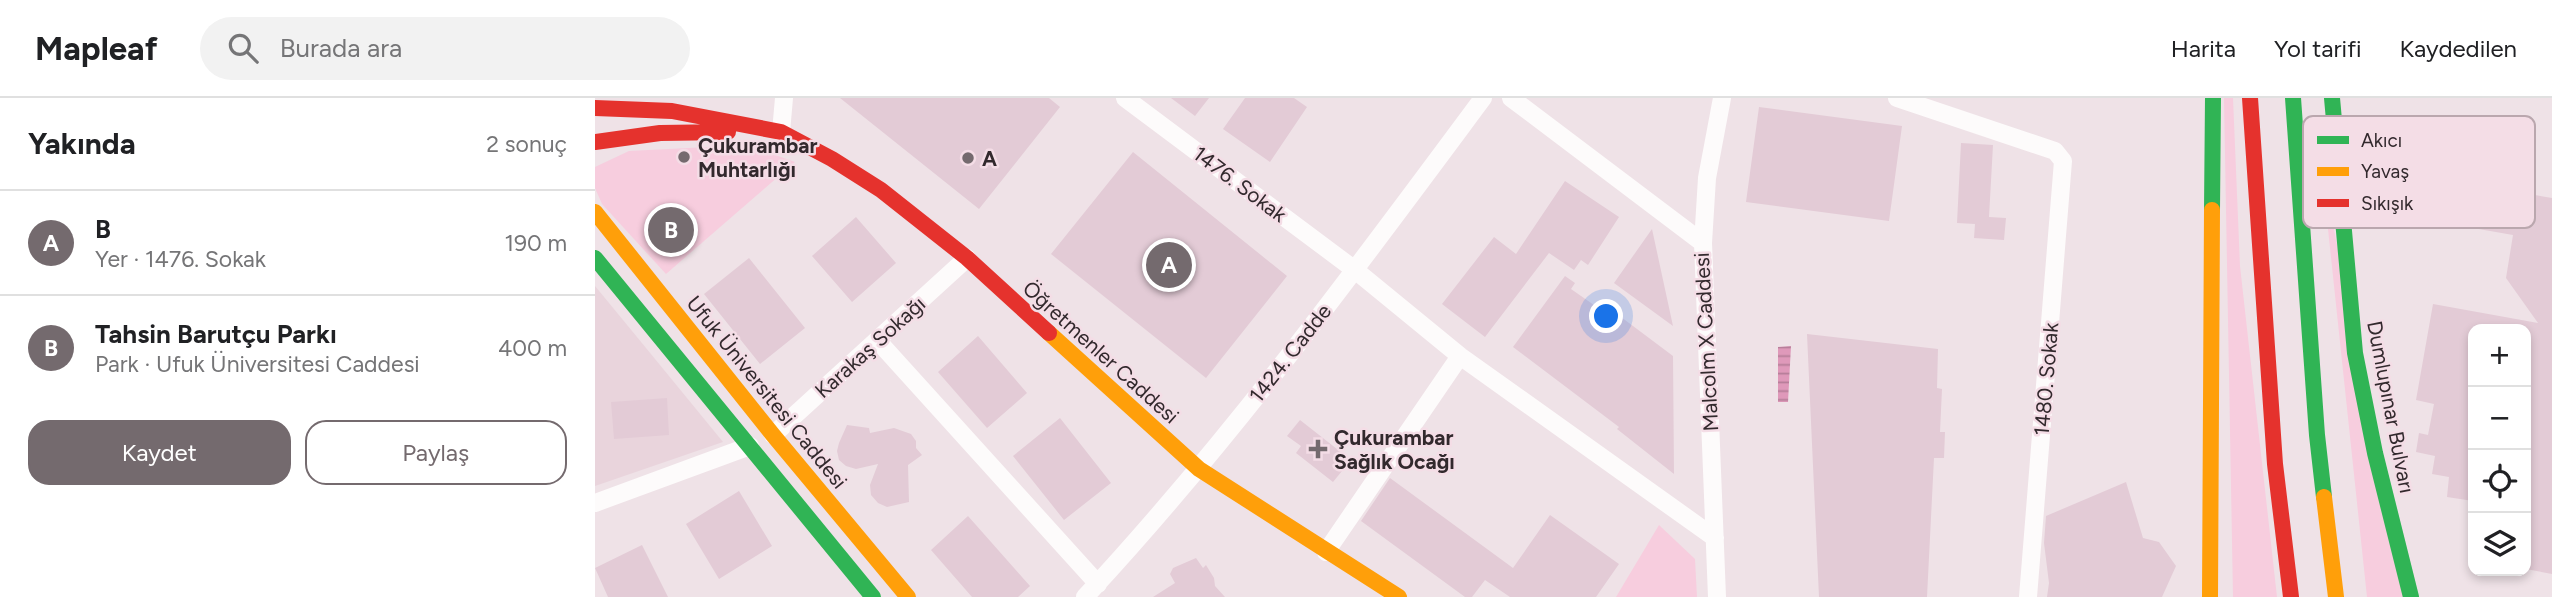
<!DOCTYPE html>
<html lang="tr">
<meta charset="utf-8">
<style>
body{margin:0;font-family:Figtree,sans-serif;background:#f2f2f2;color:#202124}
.controls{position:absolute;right:21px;bottom:21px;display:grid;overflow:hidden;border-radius:14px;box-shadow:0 4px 10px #0003}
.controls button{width:63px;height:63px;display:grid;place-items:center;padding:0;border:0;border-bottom:2px solid #e0e0e0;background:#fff;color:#202124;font:35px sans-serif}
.you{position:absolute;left:1012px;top:219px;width:24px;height:24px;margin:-18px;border:5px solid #fff;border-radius:50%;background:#1a73e8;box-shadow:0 0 0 10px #1a73e833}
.badge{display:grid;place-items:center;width:46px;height:46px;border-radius:50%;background:#746a6e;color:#fff;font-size:23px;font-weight:700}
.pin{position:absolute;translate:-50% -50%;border:4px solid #fff;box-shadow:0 2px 7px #0006}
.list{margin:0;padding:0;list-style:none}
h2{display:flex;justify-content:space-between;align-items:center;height:91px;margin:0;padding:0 28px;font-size:30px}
h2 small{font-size:23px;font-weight:400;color:#757577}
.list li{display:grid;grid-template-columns:46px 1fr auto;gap:21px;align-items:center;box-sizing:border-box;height:105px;padding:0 28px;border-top:2px solid #e0e0e0}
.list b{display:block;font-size:26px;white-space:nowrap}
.list p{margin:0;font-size:23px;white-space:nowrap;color:#757577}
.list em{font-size:23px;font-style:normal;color:#757577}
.actions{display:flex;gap:14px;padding:21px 28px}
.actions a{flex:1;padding:16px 0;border:2px solid #746a6e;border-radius:21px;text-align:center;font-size:24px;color:#746a6e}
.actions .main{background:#746a6e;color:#fff}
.icon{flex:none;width:38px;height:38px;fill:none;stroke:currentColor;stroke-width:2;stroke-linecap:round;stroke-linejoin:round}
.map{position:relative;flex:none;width:1957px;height:499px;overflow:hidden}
header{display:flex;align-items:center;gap:42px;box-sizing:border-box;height:98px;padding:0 35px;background:#fff;border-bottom:2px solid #e0e0e0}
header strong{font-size:33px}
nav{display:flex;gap:38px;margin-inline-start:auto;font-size:24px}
.search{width:490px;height:63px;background:#f2f2f2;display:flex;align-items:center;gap:18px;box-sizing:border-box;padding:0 24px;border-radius:38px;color:#757577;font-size:26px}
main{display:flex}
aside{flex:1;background:#fff}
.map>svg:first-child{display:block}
.built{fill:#e9d4dc}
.green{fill:#f7cdde}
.water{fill:url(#water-rules)}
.building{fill:#e3cbd6}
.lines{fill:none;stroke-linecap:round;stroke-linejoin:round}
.street{stroke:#fdfbfb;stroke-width:18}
.fast{stroke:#30b455;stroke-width:16}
.slow{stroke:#ff9f0a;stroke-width:16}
.jam{stroke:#e5322d;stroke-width:16}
.poi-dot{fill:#746a6e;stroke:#f4dde6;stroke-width:2.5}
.labels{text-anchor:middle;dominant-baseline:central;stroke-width:5;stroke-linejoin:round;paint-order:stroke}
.poi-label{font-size:21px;font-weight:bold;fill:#32292d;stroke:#f4dde6;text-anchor:start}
.street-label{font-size:21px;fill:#32292d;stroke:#f4dde6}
.key{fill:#f4dde6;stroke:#baa7ae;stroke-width:2}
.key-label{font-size:19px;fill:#32292d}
</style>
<header>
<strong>Mapleaf</strong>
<div class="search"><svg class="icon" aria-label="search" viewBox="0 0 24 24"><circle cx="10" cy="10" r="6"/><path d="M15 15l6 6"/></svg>Burada ara</div>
<nav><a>Harita</a><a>Yol tarifi</a><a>Kaydedilen</a></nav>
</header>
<main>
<aside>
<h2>Yakında<small>2 sonuç</small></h2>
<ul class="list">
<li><span class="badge">A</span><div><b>B</b><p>Yer · 1476. Sokak</p></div><em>190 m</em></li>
<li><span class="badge">B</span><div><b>Tahsin Barutçu Parkı</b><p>Park · Ufuk Üniversitesi Caddesi</p></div><em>400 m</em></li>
</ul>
<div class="actions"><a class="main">Kaydet</a><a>Paylaş</a></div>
</aside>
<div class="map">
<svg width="1957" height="499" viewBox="0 0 1957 499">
<defs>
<pattern id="water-rules" width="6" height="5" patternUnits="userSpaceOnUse" patternTransform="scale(1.75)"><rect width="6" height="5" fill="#df99ba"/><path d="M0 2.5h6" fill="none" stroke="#b57d98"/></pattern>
</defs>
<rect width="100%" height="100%" fill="#efe2e7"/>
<!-- built -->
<path class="built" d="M 0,188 L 51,250 L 128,344 L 0,388 Z"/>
<!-- green -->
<path class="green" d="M 1629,0 L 1638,0 L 1645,168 L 1682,499 L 1638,499 Z
M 152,47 L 200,64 L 71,176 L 7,106 L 0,90 L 0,69 L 34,53 Z
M 1726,65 L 1811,499 L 1772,499 Z
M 1064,427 L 1100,461 L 1102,499 L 1021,499 Z"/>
<!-- water -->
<path class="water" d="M 1196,248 L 1193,304 L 1183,304 L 1183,249 Z"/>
<!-- building -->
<path class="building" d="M 245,0 L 454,0 L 465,9 L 384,111 Z
M 576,0 L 614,0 L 600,18 Z
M 650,0 L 699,0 L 712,9 L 675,64 L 628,31 Z
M 1164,9 L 1307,28 L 1294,123 L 1151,104 Z
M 1366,45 L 1398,47 L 1394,119 L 1411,120 L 1409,142 L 1379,140 L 1380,126 L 1362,125 Z
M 538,54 L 692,178 L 611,280 L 456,156 Z
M 1889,69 L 1919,74 L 1934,96 L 1957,100 L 1957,476 L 1931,471 L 1931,231 L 1878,231 L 1878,403 L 1852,399 L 1854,379 L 1837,376 L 1840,358 L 1821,354 L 1824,335 L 1833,337 L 1839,306 L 1821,302 L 1838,206 L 1943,225 L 1911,180 L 1918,137 L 1878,130 L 1865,112 L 1871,82 Z
M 970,83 L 1024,119 L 993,167 L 986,162 L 979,172 L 954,155 L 890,239 L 847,206 L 899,139 L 921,156 Z
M 261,119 L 301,165 L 257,204 L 217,158 Z
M 1057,131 L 1078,228 L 1019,185 Z
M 154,160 L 210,230 L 165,266 L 109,196 Z
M 970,178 L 980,185 L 976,191 L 1019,221 L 1022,216 L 1078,258 L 1079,376 L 1022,331 L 1024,329 L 918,249 Z
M 1212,236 L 1343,251 L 1342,290 L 1347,291 L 1345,334 L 1350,334 L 1349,360 L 1339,360 L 1332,499 L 1224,499 Z
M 383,238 L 432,295 L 392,330 L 343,274 Z
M 72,300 L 74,337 L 19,341 L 16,304 Z
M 465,320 L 516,385 L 469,422 L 418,358 Z
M 705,322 L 756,362 L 738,384 L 701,355 L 706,348 L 692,338 Z
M 252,327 L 274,330 L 275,335 L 299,330 L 316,336 L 321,343 L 321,350 L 327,357 L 313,367 L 314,404 L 292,409 L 283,405 L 276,397 L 275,387 L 283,366 L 261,371 L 251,368 L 244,362 L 242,353 L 244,345 Z
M 795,380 L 918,470 L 955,417 L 1024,466 L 1001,499 L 915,499 L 890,482 L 877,499 L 870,499 L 766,423 Z
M 1531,384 L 1548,440 L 1564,444 L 1581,468 L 1567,499 L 1452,499 L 1454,485 L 1449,445 L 1451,418 Z
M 144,393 L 177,448 L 124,481 L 91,426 Z
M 373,418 L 435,488 L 423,499 L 377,499 L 336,452 Z
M 47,447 L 73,499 L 13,499 L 0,470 Z
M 601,460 L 608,470 L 611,467 L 619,480 L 620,488 L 630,499 L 558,499 L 580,485 L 575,476 L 578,470 Z"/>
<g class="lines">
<!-- street -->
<path class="street" d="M 530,0 L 760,172 L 865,258 L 1120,440
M 916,0 L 1108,145 L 1122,499
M 1302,0 L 1460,53 L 1468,63 L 1433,499
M 186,34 L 189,0
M 1108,145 L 1112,80 L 1127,0
M 283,243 L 503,486
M 178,337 L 372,160
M 0,405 L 155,348
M 731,454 L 865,258
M 490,499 C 635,343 761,171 888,0"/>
<!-- fast -->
<path class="fast" d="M 1698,0 L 1722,337 L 1729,399
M 1737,0 L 1760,255 L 1780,355 L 1816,499
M 1617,112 L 1618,0
M 0,160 L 278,499"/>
<!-- slow -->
<path class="slow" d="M 0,114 L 178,337 L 313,499
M 454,235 L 604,371 L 804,499
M 1729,399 L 1741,499
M 1615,499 L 1617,112"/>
<!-- jam -->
<path class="jam" d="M 1655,0 L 1680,366 L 1696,499
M 0,10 L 77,13 L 186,34 L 237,61 L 286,92 L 372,160 L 454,235
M 0,44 L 65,35 L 133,34"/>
</g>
<!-- markers -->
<g class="poi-dot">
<circle cx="89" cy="59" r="7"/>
<circle cx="373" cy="60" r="7"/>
<path d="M719.5 340.5h7v7h7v7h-7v7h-7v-7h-7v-7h7z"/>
</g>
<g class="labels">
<!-- poi labels -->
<g class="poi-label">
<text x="103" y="47">Çukurambar<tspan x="103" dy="24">Muhtarlığı</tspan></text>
<text x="387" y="60">A</text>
<text x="739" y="339">Çukurambar<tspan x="739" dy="24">Sağlık Ocağı</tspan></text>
</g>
<!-- street labels -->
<g class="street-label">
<text transform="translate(645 86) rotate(37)">1476. Sokak</text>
<text transform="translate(1111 244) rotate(-93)">Malcolm X Caddesi</text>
<text transform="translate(275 249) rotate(-42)">Karakaş Sokağı</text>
<text transform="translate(506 254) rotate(42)">Öğretmenler Caddesi</text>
<text transform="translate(695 255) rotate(-52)">1424. Cadde</text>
<text transform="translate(1451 281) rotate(-85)">1480. Sokak</text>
<text transform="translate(172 294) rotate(51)">Ufuk Üniversitesi Caddesi</text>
<text transform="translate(1796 309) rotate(79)">Dumlupınar Bulvarı</text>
</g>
</g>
<!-- legend -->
<rect x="1708" y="18" width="232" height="112" rx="10" class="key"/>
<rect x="1722" y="38" width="32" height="8" fill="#30b455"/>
<rect x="1722" y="69" width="32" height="9" fill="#ff9f0a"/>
<rect x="1722" y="101" width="32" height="8" fill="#e5322d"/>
<g class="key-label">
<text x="1766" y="49">Akıcı</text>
<text x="1766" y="80">Yavaş</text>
<text x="1766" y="112">Sıkışık</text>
</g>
</svg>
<div class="controls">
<button>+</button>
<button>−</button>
<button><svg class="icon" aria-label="locate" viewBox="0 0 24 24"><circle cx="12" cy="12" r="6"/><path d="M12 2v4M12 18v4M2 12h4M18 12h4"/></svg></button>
<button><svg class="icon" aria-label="layers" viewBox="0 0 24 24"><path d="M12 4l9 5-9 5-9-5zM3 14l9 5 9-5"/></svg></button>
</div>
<div class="you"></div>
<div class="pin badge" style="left:574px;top:167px">A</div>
<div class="pin badge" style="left:76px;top:132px">B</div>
</div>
</main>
